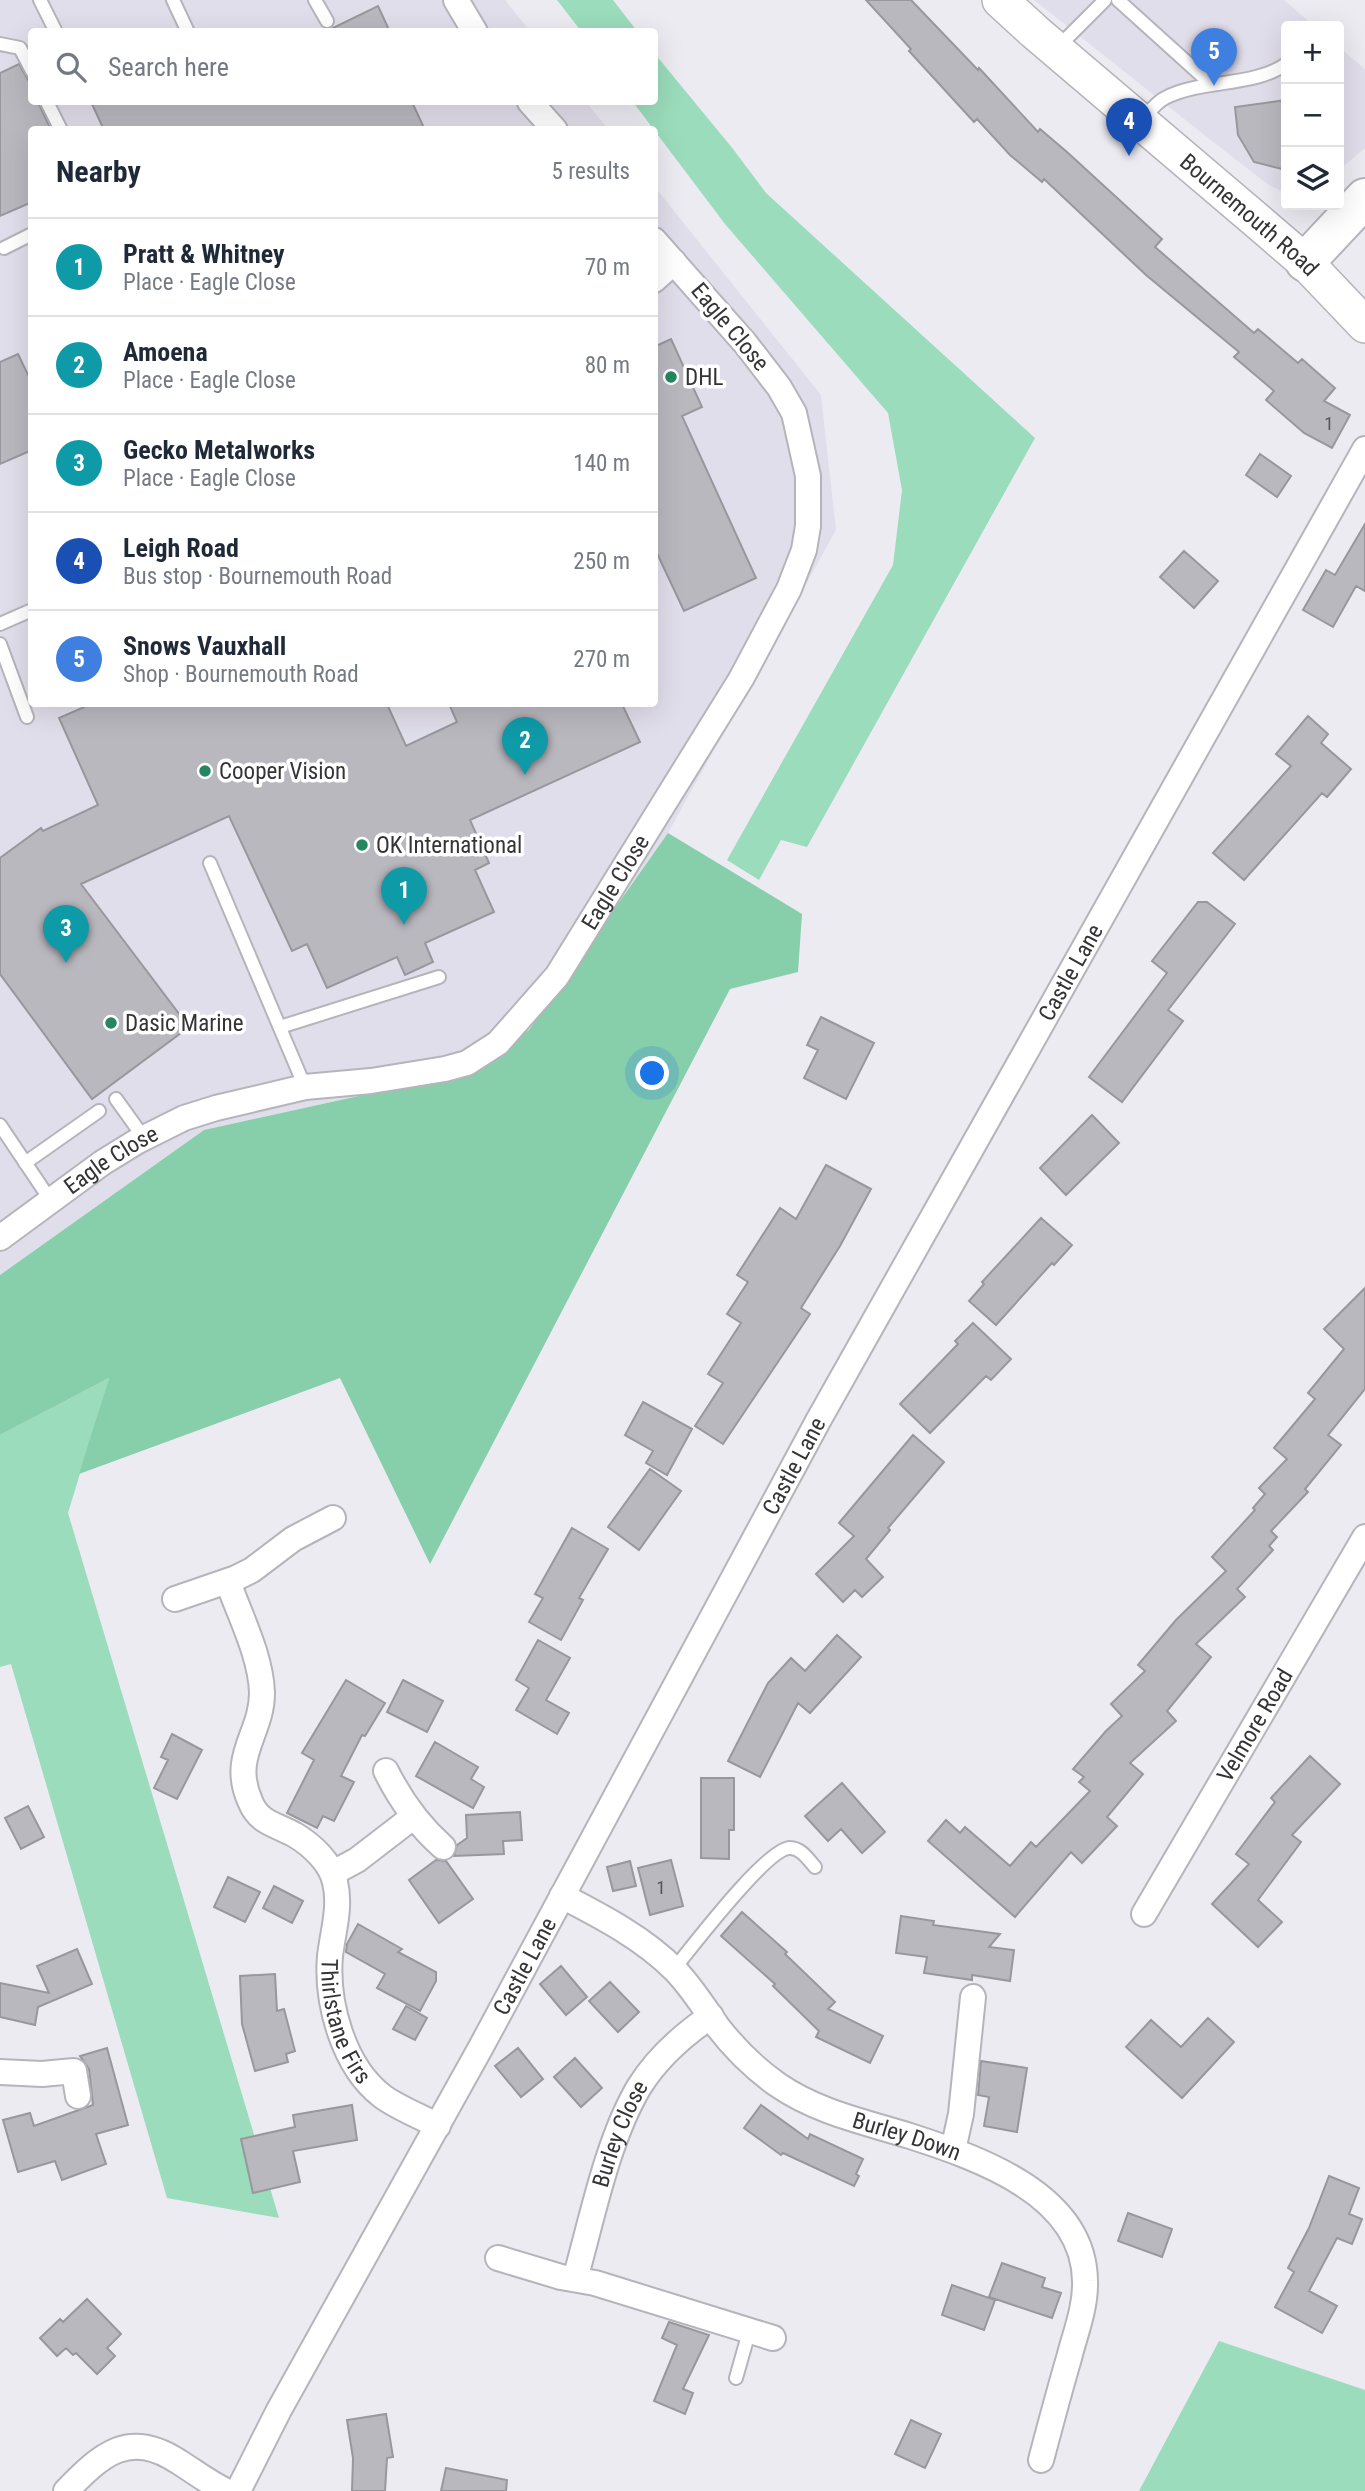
<!DOCTYPE html>
<meta charset="utf-8">
<style>
body{margin:0;font-family:"Roboto Condensed",sans-serif;background:#f2f2f3;color:#1f2937}
.controls{position:absolute;right:21px;top:21px;display:grid;overflow:hidden;border-radius:7px;box-shadow:0 7px 28px #0002}
.controls button{width:63px;height:63px;display:grid;place-items:center;padding:0;border:0;border-bottom:2px solid #e0e1e3;background:#fff;color:#1f2937;font:35px sans-serif}
.you{position:absolute;left:653px;top:1074px;width:24px;height:24px;margin:-18px;border:5px solid #fff;border-radius:50%;background:#1a73e8;box-shadow:0 0 0 10px #1a73e833}
.badge{display:grid;place-items:center;width:46px;height:46px;border-radius:50%;background:#0f766e;color:#fff;font-size:23px;font-weight:700}
.pin{position:absolute;translate:-50% -58px;filter:drop-shadow(0 2px 4px #0008)}
.pin::after{content:'';position:absolute;top:37px;width:24px;height:21px;background:inherit;clip-path:polygon(0 0,100% 0,50% 100%)}
.list{margin:0;padding:0;list-style:none}
h2{display:flex;justify-content:space-between;align-items:center;height:91px;margin:0;padding:0 28px;font-size:30px}
h2 small{font-size:23px;font-weight:400;color:#747a83}
.list li{display:grid;grid-template-columns:46px 1fr auto;gap:21px;align-items:center;box-sizing:border-box;height:98px;padding:0 28px;border-top:2px solid #e0e1e3}
.list b{display:block;font-size:26px;white-space:nowrap}
.list p{margin:0;font-size:23px;white-space:nowrap;color:#747a83}
.list em{font-size:23px;font-style:normal;color:#747a83}
.icon{flex:none;width:38px;height:38px;fill:none;stroke:currentColor;stroke-width:2;stroke-linecap:round;stroke-linejoin:round}
.map{position:relative;flex:none;width:1365px;height:2491px;overflow:hidden}
.search{position:absolute;background:#fff;box-shadow:0 7px 28px #0002;left:28px;top:28px;width:630px;height:77px;display:flex;align-items:center;gap:18px;box-sizing:border-box;padding:0 24px;border-radius:7px;color:#747a83;font-size:26px}
.panel{position:absolute;background:#fff;box-shadow:0 7px 28px #0002;left:28px;top:126px;width:630px;height:581px;border-radius:7px}
.map>svg:first-child{display:block}
.built{fill:#e1deeb}
.green{fill:#9adcbb}
.forest{fill:#87ceab}
.building{fill:#bab8bf;stroke:#98979d;stroke-width:2}
.lines{fill:none;stroke-linecap:round;stroke-linejoin:round}
.lane-casing{stroke:#b6b4bb;stroke-width:16}
.street-casing{stroke:#b6b4bb;stroke-width:28}
.secondary-casing{stroke:#b6b4bb;stroke-width:38}
.primary-casing{stroke:#b6b4bb;stroke-width:42}
.lane{stroke:#fff;stroke-width:12}
.street{stroke:#fff;stroke-width:24}
.secondary{stroke:#fff;stroke-width:35}
.primary{stroke:#fff;stroke-width:38}
.poi-dot{fill:#248761;stroke:#fff;stroke-width:2.5}
.labels{text-anchor:middle;dominant-baseline:central;stroke-width:7;stroke-linejoin:round;paint-order:stroke}
.number-label{font-size:19px;fill:#565558}
.street-label{font-size:23px;fill:#343436;stroke:#fff}
.poi-label{font-size:23px;fill:#343436;stroke:#fff;text-anchor:start}
</style>
<div class="map">
<svg width="1365" height="2491" viewBox="0 0 1365 2491">
<rect width="100%" height="100%" fill="#ecebf2"/>
<!-- built -->
<path class="built" d="M 0,0 L 505,0 L 530,31 L 32,32 L 32,102 L 586,102 L 608,129 L 32,130 L 32,704 L 654,704 L 655,187 L 821,395 L 836,530 L 668,833 L 529,1030 L 478,1070 L 204,1130 L 0,1275 Z
M 1034,0 L 1284,0 L 1314,26 L 1286,26 L 1286,193 L 1270,186 L 1217,145 Z
M 1339,47 L 1365,69 L 1365,148 L 1339,170 Z"/>
<!-- green -->
<path class="green" d="M 557,0 L 613,0 L 637,31 L 581,31 Z
M 655,54 L 733,149 L 766,193 L 1035,438 L 807,847 L 781,840 L 759,880 L 727,860 L 893,565 L 902,490 L 888,413 L 725,224 L 633,102 L 654,102 Z
M 109,1378 L 68,1513 L 279,2218 L 167,2198 L 11,1664 L 0,1667 L 0,1435 Z
M 1219,2341 L 1365,2390 L 1365,2491 L 1139,2491 Z"/>
<!-- forest -->
<path class="forest" d="M 668,833 L 802,914 L 798,972 L 730,989 L 430,1564 L 340,1378 L 79,1474 L 109,1378 L 0,1435 L 0,1275 L 204,1130 L 473,1071 L 529,1030 Z"/>
<!-- building -->
<path class="building" d="M 866,0 L 911,0 L 978,70 L 979,68 L 1038,132 L 1040,129 L 1067,152 L 1162,239 L 1155,247 L 1254,333 L 1258,329 L 1298,363 L 1302,359 L 1335,388 L 1324,401 L 1350,415 L 1332,448 L 1304,433 L 1266,400 L 1274,391 L 1234,357 L 1239,352 L 1146,275 L 1044,179 L 1042,182 L 1010,155 L 977,119 L 974,122 L 909,51 L 911,49 Z
M 378,6 L 390,32 L 323,32 L 331,29 Z
M 19,64 L 32,87 L 32,102 L 38,102 L 51,130 L 32,130 L 32,202 L 0,216 L 0,73 Z
M 1286,100 L 1286,170 L 1254,162 L 1238,135 L 1235,107 Z
M 91,102 L 412,102 L 425,130 L 104,130 Z
M 671,339 L 702,407 L 682,416 L 756,578 L 684,611 L 654,547 L 654,347 Z
M 18,354 L 32,383 L 32,450 L 0,464 L 0,362 Z
M 1260,454 L 1291,476 L 1277,497 L 1246,475 Z
M 1365,524 L 1365,591 L 1356,586 L 1333,627 L 1303,610 L 1326,570 L 1335,575 Z
M 1184,551 L 1218,581 L 1194,608 L 1160,577 Z
M 91,704 L 387,704 L 406,746 L 457,722 L 449,704 L 622,704 L 640,742 L 470,820 L 489,863 L 475,870 L 494,912 L 425,943 L 433,962 L 405,975 L 397,957 L 327,988 L 307,944 L 292,951 L 229,816 L 81,884 L 189,1027 L 92,1099 L 0,974 L 0,858 L 41,828 L 43,831 L 98,805 L 59,718 Z
M 1308,716 L 1328,734 L 1321,743 L 1351,769 L 1327,797 L 1322,793 L 1244,880 L 1213,853 L 1291,766 L 1276,754 Z
M 1198,902 L 1207,902 L 1235,924 L 1168,1010 L 1183,1021 L 1122,1102 L 1089,1077 L 1167,973 L 1152,961 Z
M 821,1017 L 874,1043 L 846,1099 L 804,1078 L 818,1050 L 807,1045 Z
M 1092,1115 L 1119,1143 L 1066,1195 L 1040,1168 Z
M 826,1165 L 871,1189 L 840,1246 L 801,1308 L 810,1314 L 723,1444 L 695,1426 L 723,1383 L 708,1374 L 741,1323 L 727,1314 L 748,1282 L 737,1275 L 780,1208 L 796,1219 Z
M 1041,1218 L 1072,1245 L 1054,1265 L 1052,1263 L 996,1325 L 969,1301 L 984,1284 L 982,1282 Z
M 1365,1288 L 1365,1389 L 1328,1435 L 1341,1445 L 1305,1489 L 1308,1492 L 1271,1531 L 1277,1537 L 1269,1546 L 1273,1550 L 1237,1589 L 1245,1597 L 1196,1644 L 1211,1657 L 1167,1711 L 1176,1721 L 1130,1763 L 1143,1774 L 1107,1817 L 1117,1826 L 1082,1863 L 1071,1852 L 1015,1917 L 928,1841 L 946,1820 L 960,1833 L 965,1827 L 1010,1866 L 1031,1842 L 1036,1847 L 1090,1791 L 1079,1782 L 1084,1777 L 1073,1769 L 1106,1731 L 1122,1716 L 1111,1704 L 1145,1671 L 1138,1665 L 1176,1620 L 1226,1571 L 1212,1557 L 1255,1510 L 1253,1508 L 1265,1494 L 1259,1488 L 1287,1459 L 1274,1448 L 1315,1399 L 1308,1393 L 1344,1349 L 1324,1329 Z
M 973,1323 L 1011,1359 L 991,1380 L 986,1376 L 930,1433 L 900,1404 L 958,1344 L 955,1341 Z
M 643,1402 L 692,1429 L 667,1475 L 646,1463 L 653,1451 L 625,1435 Z
M 913,1435 L 944,1462 L 888,1528 L 890,1530 L 866,1559 L 883,1577 L 862,1597 L 855,1590 L 843,1602 L 816,1574 L 854,1536 L 839,1523 Z
M 650,1469 L 681,1491 L 639,1550 L 608,1527 Z
M 572,1528 L 608,1549 L 579,1598 L 583,1600 L 561,1640 L 529,1622 L 543,1598 L 535,1594 Z
M 837,1635 L 861,1657 L 810,1713 L 798,1703 L 760,1777 L 728,1761 L 768,1683 L 791,1658 L 805,1671 Z
M 538,1640 L 570,1658 L 546,1700 L 569,1713 L 557,1734 L 516,1710 L 529,1688 L 516,1680 Z
M 346,1680 L 385,1703 L 365,1736 L 362,1735 L 341,1776 L 354,1782 L 334,1821 L 323,1816 L 317,1828 L 287,1813 L 314,1760 L 302,1753 Z
M 403,1680 L 443,1701 L 427,1732 L 387,1712 Z
M 172,1734 L 202,1750 L 177,1799 L 154,1788 L 168,1760 L 161,1757 Z
M 435,1742 L 478,1767 L 471,1779 L 484,1787 L 473,1808 L 416,1776 Z
M 1310,1756 L 1340,1784 L 1292,1835 L 1301,1842 L 1258,1900 L 1282,1922 L 1258,1947 L 1212,1904 L 1249,1864 L 1236,1854 L 1275,1802 L 1271,1798 Z
M 701,1778 L 734,1778 L 734,1830 L 729,1830 L 729,1859 L 701,1858 Z
M 842,1783 L 885,1832 L 862,1853 L 841,1829 L 828,1841 L 805,1816 Z
M 28,1806 L 44,1837 L 21,1849 L 5,1818 Z
M 520,1812 L 522,1840 L 503,1841 L 504,1854 L 454,1856 L 457,1845 L 467,1838 L 466,1815 Z
M 436,1860 L 446,1861 L 473,1899 L 439,1923 L 409,1880 Z
M 671,1860 L 683,1906 L 650,1915 L 638,1868 Z
M 630,1861 L 636,1886 L 613,1891 L 607,1867 Z
M 228,1877 L 260,1892 L 245,1922 L 214,1907 Z
M 274,1886 L 303,1901 L 292,1923 L 263,1908 Z
M 742,1912 L 787,1952 L 785,1954 L 835,2002 L 828,2009 L 883,2036 L 870,2063 L 816,2037 L 819,2031 L 773,1986 L 775,1984 L 721,1936 Z
M 901,1916 L 934,1921 L 933,1925 L 1000,1934 L 989,1947 L 1014,1950 L 1010,1981 L 972,1975 L 972,1980 L 924,1973 L 927,1957 L 896,1953 Z
M 358,1924 L 402,1949 L 398,1952 L 436,1972 L 436,1981 L 420,2011 L 377,1988 L 385,1974 L 346,1952 L 347,1944 Z
M 77,1949 L 92,1984 L 38,2007 L 35,2025 L 0,2017 L 0,1983 L 49,1993 L 37,1966 Z
M 561,1966 L 587,1997 L 566,2015 L 540,1984 Z
M 275,1974 L 277,2011 L 284,2009 L 295,2051 L 286,2054 L 288,2062 L 255,2071 L 242,2024 L 240,1976 Z
M 610,1982 L 639,2012 L 618,2032 L 589,2001 Z
M 406,2006 L 427,2018 L 415,2040 L 393,2029 Z
M 1208,2018 L 1234,2042 L 1182,2098 L 1126,2047 L 1151,2020 L 1181,2047 Z
M 107,2048 L 128,2125 L 96,2134 L 106,2164 L 62,2180 L 55,2161 L 18,2172 L 3,2120 L 30,2113 L 34,2126 L 93,2105 L 89,2069 L 80,2056 Z
M 518,2048 L 543,2079 L 521,2097 L 495,2066 Z
M 575,2058 L 602,2088 L 581,2107 L 554,2077 Z
M 981,2061 L 1027,2068 L 1017,2132 L 984,2126 L 989,2097 L 978,2095 Z
M 352,2105 L 357,2140 L 293,2151 L 300,2182 L 253,2193 L 241,2139 L 295,2127 L 293,2115 Z
M 761,2105 L 808,2139 L 810,2134 L 863,2159 L 856,2174 L 859,2176 L 854,2186 L 783,2153 L 781,2155 L 744,2128 Z
M 1329,2176 L 1359,2188 L 1349,2214 L 1362,2219 L 1352,2244 L 1337,2238 L 1309,2291 L 1337,2306 L 1322,2333 L 1275,2307 L 1294,2272 L 1288,2268 L 1309,2228 Z
M 1128,2213 L 1172,2229 L 1162,2257 L 1118,2241 Z
M 1002,2263 L 1045,2278 L 1042,2287 L 1061,2293 L 1052,2318 L 989,2297 Z
M 952,2285 L 995,2300 L 984,2330 L 942,2315 Z
M 87,2299 L 121,2334 L 107,2348 L 115,2356 L 97,2374 L 76,2353 L 73,2355 L 66,2348 L 57,2356 L 40,2338 L 60,2319 L 63,2322 Z
M 669,2322 L 709,2335 L 683,2389 L 693,2393 L 685,2414 L 654,2401 L 677,2345 L 662,2338 Z
M 386,2414 L 393,2457 L 387,2458 L 385,2491 L 352,2491 L 353,2458 L 347,2420 Z
M 911,2420 L 941,2434 L 925,2468 L 895,2454 Z
M 446,2468 L 507,2480 L 506,2491 L 441,2491 Z"/>
<g class="lines">
<defs>
<path id="lane" d="M 40,0 L 56,32
M 173,0 L 188,32
M 315,0 L 327,21
M 1118,0 L 1211,84
M 0,44 L 20,48 L 32,71
M 1058,47 L 1105,0
M 47,102 L 61,130
M 1141,121 C 1148,114 1156,102 1165,98 C 1201,79 1254,87 1286,64
M 4,248 L 32,234
M 0,624 L 32,610
M 0,644 L 27,717
M 210,863 L 305,1087
M 280,1027 L 439,977
M 116,1099 L 144,1138
M 0,1125 L 51,1201
M 25,1163 L 99,1111
M 674,1969 C 692,1947 767,1848 790,1848 C 801,1848 808,1859 815,1867
M 736,2378 L 749,2332"/>
<g id="street">
<path d="M 456,0 L 475,32"/>
<path d="M 530,102 L 555,130"/>
<path d="M 654,280 L 674,262"/>
<path id="s1" d="M 0,1238 L 102,1163 L 136,1142 L 184,1118 L 216,1108 L 305,1087 L 371,1081 L 445,1069 L 467,1063 L 498,1043 L 557,976 L 741,679 L 789,589 L 804,550 L 808,526 L 808,476 L 794,413 L 779,387 L 745,343 L 654,240"/>
<path id="s2" d="M 228,1582 C 240,1616 261,1656 262,1693 C 262,1734 230,1756 250,1801 C 259,1824 276,1824 295,1835 C 312,1845 331,1863 335,1882 C 341,1907 333,1931 330,1956 C 326,2002 343,2066 382,2096 C 398,2108 420,2116 438,2126"/>
<path d="M 175,1599 L 236,1578 L 252,1570 L 293,1539 L 333,1518"/>
<path d="M 386,1771 C 401,1801 418,1825 443,1847"/>
<path d="M 333,1873 L 357,1860 L 413,1817"/>
<path id="s3" d="M 562,1896 C 601,1916 645,1939 676,1971 C 692,1988 704,2007 717,2026 C 734,2048 755,2069 778,2085 C 817,2112 865,2122 910,2136 C 978,2158 1084,2194 1085,2281 C 1086,2307 1075,2334 1069,2358 C 1059,2392 1050,2426 1041,2460"/>
<path id="s4" d="M 1144,1914 L 1365,1537"/>
<path d="M 0,2072 L 42,2074 L 74,2071 L 78,2096"/>
<path d="M 953,2150 L 961,2114 L 973,1997"/>
<path d="M 498,2258 L 561,2277 L 595,2283 L 773,2338"/>
<path id="s5" d="M 575,2279 C 592,2219 607,2141 639,2087 C 657,2058 683,2035 711,2016"/>
<path d="M 66,2491 C 102,2454 129,2429 179,2462 C 195,2472 209,2483 226,2491"/>
<path id="s6" d="M 238,2491 L 279,2410 L 481,2047 L 818,1421 L 1365,449"/>
</g>
<g id="secondary">
<path id="s7" d="M 1000,0 L 1035,32 L 1262,225 L 1305,262 L 1365,325"/>
</g>
<path id="primary" d="M 1305,262 L 1365,198"/>
</defs>
<!-- lane casing -->
<use href="#lane" class="lane-casing"/>
<!-- street casing -->
<use href="#street" class="street-casing"/>
<!-- secondary casing -->
<use href="#secondary" class="secondary-casing"/>
<!-- primary casing -->
<use href="#primary" class="primary-casing"/>
<!-- lane -->
<use href="#lane" class="lane"/>
<!-- street -->
<use href="#street" class="street"/>
<!-- secondary -->
<use href="#secondary" class="secondary"/>
<!-- primary -->
<use href="#primary" class="primary"/>
</g>
<!-- markers -->
<g class="poi-dot">
<circle cx="671" cy="377" r="7"/>
<circle cx="205" cy="771" r="7"/>
<circle cx="362" cy="845" r="7"/>
<circle cx="111" cy="1023" r="7"/>
</g>
<g class="labels">
<!-- number labels -->
<g class="number-label">
<text x="1329" y="423">1</text>
<text x="661" y="1887">1</text>
</g>
<!-- street labels -->
<g class="street-label">
<text stroke="none"><textPath href="#s7" startOffset="329">Bournemouth Road</textPath></text>
<text transform="translate(730 327) rotate(50)">Eagle Close</text>
<text stroke="none"><textPath href="#s1" startOffset="746">Eagle Close</textPath></text>
<text stroke="none"><textPath href="#s6" startOffset="1732">Castle Lane</textPath></text>
<text stroke="none"><textPath href="#s1" startOffset="136">Eagle Close</textPath></text>
<text stroke="none"><textPath href="#s6" startOffset="1166">Castle Lane</textPath></text>
<text stroke="none"><textPath href="#s4" startOffset="219">Velmore Road</textPath></text>
<text stroke="none"><textPath href="#s6" startOffset="598">Castle Lane</textPath></text>
<text stroke="none"><textPath href="#s2" startOffset="492">Thirlstane Firs</textPath></text>
<text stroke="none"><textPath href="#s5" startOffset="152">Burley Close</textPath></text>
<text stroke="none"><textPath href="#s3" startOffset="430">Burley Down</textPath></text>
</g>
<!-- poi labels -->
<g class="poi-label">
<text x="685" y="377">DHL</text>
<text x="219" y="771">Cooper Vision</text>
<text x="376" y="845">OK International</text>
<text x="125" y="1023">Dasic Marine</text>
</g>
</g>
</svg>
<div class="controls">
<button>+</button>
<button>−</button>
<button><svg class="icon" aria-label="layers" viewBox="0 0 24 24"><path d="M12 4l9 5-9 5-9-5zM3 14l9 5 9-5"/></svg></button>
</div>
<div class="you"></div>
<div class="pin badge" style="left:404px;top:925px;background:#0f9aa8">1</div>
<div class="pin badge" style="left:525px;top:775px;background:#0f9aa8">2</div>
<div class="pin badge" style="left:66px;top:963px;background:#0f9aa8">3</div>
<div class="pin badge" style="left:1129px;top:156px;background:#1a4fb4">4</div>
<div class="pin badge" style="left:1214px;top:86px;background:#3f7fe0">5</div>
<div class="search"><svg class="icon" aria-label="search" viewBox="0 0 24 24"><circle cx="10" cy="10" r="6"/><path d="M15 15l6 6"/></svg>Search here</div>
<section class="panel">
<h2>Nearby<small>5 results</small></h2>
<ul class="list">
<li><span class="badge" style="background:#0f9aa8">1</span><div><b>Pratt &amp; Whitney</b><p>Place · Eagle Close</p></div><em>70 m</em></li>
<li><span class="badge" style="background:#0f9aa8">2</span><div><b>Amoena</b><p>Place · Eagle Close</p></div><em>80 m</em></li>
<li><span class="badge" style="background:#0f9aa8">3</span><div><b>Gecko Metalworks</b><p>Place · Eagle Close</p></div><em>140 m</em></li>
<li><span class="badge" style="background:#1a4fb4">4</span><div><b>Leigh Road</b><p>Bus stop · Bournemouth Road</p></div><em>250 m</em></li>
<li><span class="badge" style="background:#3f7fe0">5</span><div><b>Snows Vauxhall</b><p>Shop · Bournemouth Road</p></div><em>270 m</em></li>
</ul>
</section>
</div>
